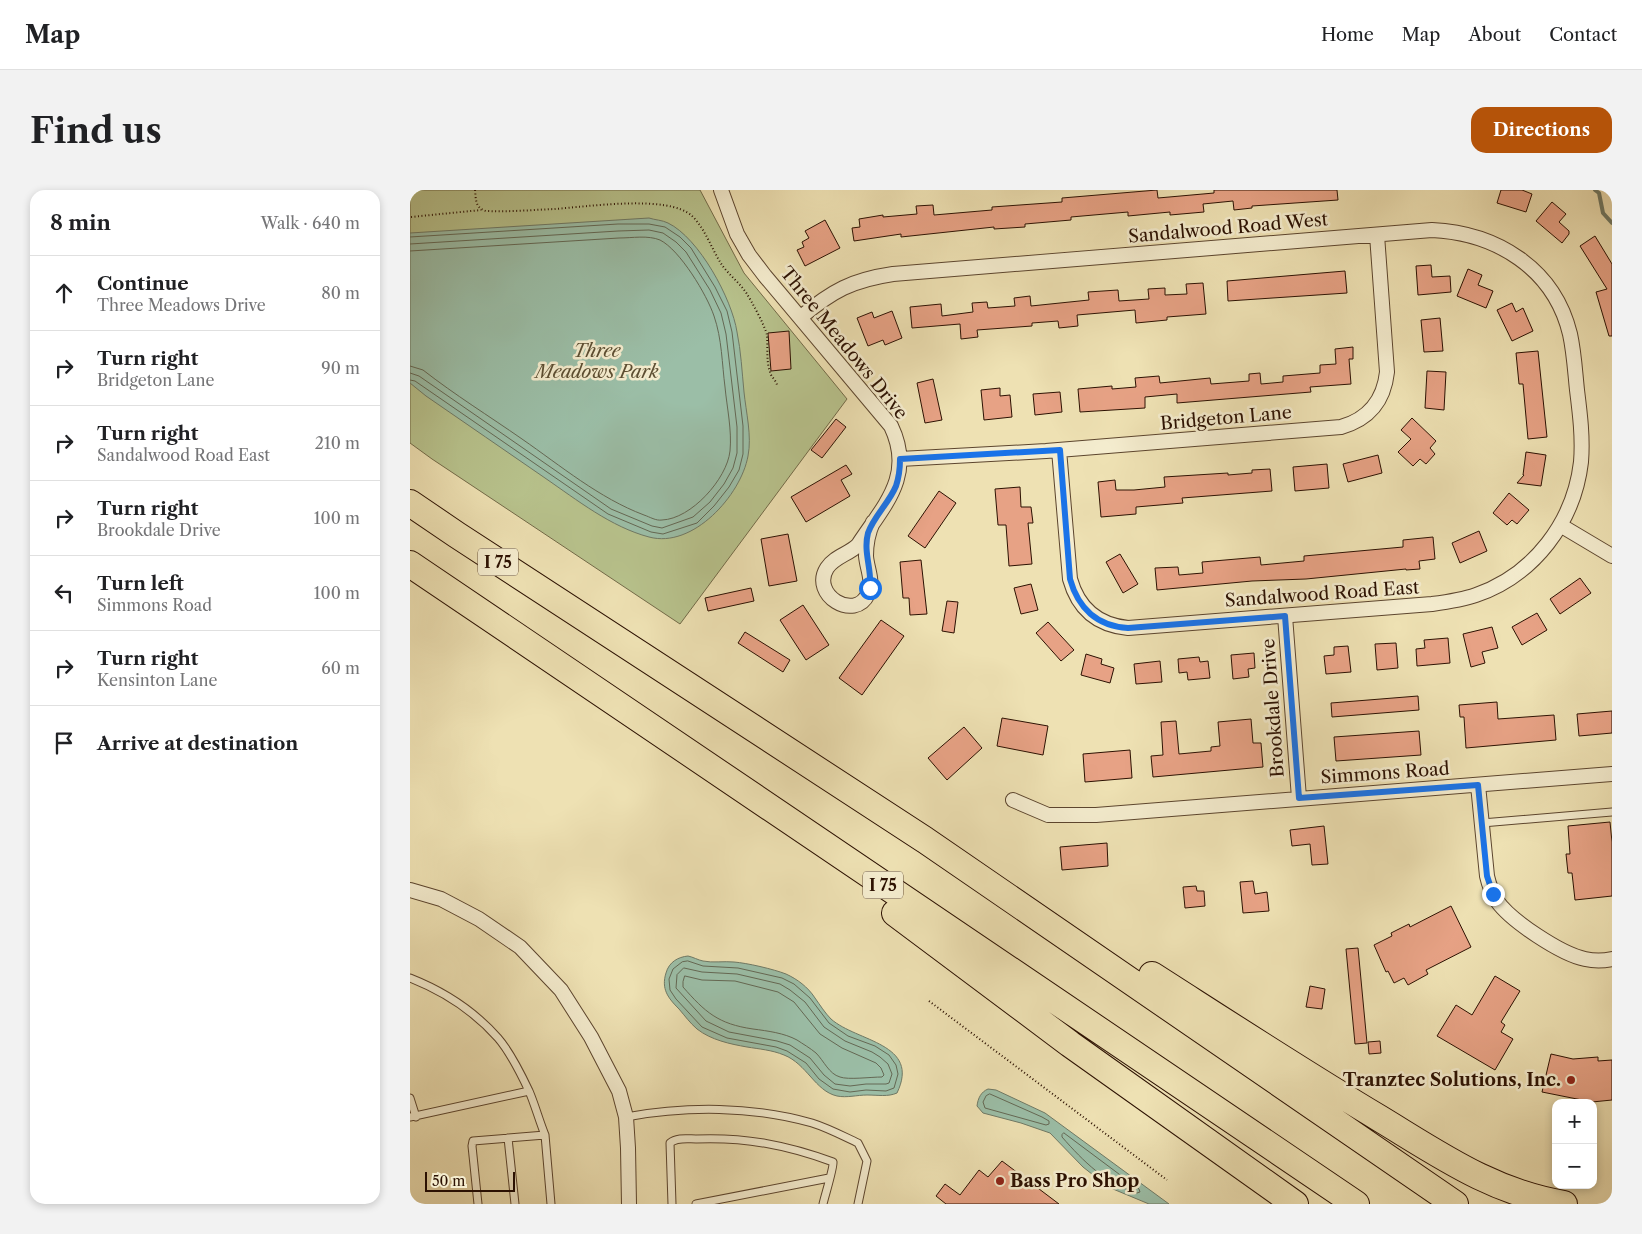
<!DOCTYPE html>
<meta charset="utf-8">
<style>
body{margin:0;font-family:"Libre Caslon Text",serif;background:#f2f2f2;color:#202124}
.controls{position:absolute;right:15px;bottom:15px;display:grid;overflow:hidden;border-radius:10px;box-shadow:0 2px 8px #0003}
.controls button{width:45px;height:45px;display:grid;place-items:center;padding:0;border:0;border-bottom:1px solid #e0e0e0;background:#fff;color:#202124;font:25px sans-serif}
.scale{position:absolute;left:15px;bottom:12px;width:90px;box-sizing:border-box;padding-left:5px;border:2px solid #2c1102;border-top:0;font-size:14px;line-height:18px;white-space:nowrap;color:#2c1102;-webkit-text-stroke:4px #f4ecce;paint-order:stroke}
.stop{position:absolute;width:15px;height:15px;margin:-11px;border:4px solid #1a73e8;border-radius:50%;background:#fff}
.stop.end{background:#1a73e8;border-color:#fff;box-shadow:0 1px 5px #0008}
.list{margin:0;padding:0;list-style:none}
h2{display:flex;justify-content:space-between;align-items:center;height:65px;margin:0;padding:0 20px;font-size:21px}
h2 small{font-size:16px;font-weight:400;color:#757577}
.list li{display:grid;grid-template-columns:32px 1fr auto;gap:15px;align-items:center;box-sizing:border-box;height:75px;padding:0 20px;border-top:1px solid #e0e0e0}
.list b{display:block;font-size:19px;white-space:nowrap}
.list p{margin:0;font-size:16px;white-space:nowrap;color:#757577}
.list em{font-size:16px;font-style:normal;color:#757577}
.icon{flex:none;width:28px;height:28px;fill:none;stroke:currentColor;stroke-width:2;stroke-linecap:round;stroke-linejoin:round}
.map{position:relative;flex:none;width:1202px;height:1014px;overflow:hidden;border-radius:15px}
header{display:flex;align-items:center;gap:30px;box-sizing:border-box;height:70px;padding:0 25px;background:#fff;border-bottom:1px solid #e0e0e0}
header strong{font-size:24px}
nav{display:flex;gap:28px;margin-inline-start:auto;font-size:18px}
.intro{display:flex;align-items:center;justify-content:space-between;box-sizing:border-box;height:120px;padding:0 30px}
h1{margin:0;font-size:35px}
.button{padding:12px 22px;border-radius:15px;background:#b45309;color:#fff;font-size:18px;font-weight:700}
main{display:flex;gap:30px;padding:0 30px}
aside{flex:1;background:#fff;border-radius:15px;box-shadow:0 2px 8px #0003}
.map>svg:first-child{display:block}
.green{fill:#b8c38d;stroke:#726a48}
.water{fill:#9bbea7;stroke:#6f7965}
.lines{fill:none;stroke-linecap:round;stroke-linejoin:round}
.shore{stroke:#646854;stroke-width:1}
.stream{stroke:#6f7965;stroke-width:4}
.building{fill:#e7a285;stroke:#2c1102}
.service-casing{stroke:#5c452e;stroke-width:9}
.minor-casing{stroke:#5c452e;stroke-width:16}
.motorway-casing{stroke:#2c1102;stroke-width:28}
.path{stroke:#2c1102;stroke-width:2;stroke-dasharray:1 2.5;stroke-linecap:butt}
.service{stroke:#f4ecce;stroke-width:7}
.minor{stroke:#f4ecce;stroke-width:14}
.motorway{stroke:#eee1b3;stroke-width:26}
.route{stroke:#1a73e8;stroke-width:6}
.poi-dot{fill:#8f2418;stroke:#f4ecce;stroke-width:2}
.labels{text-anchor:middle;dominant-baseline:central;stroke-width:5;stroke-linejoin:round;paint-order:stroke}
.shield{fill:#f4ecce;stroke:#68533f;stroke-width:1}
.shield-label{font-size:16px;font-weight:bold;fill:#2c1102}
.street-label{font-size:18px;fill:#2c1102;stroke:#f4ecce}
.park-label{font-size:18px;font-style:italic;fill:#5d4f33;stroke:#f4ecce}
.poi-label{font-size:18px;font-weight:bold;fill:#2c1102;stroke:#f4ecce;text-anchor:end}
</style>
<header>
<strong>Map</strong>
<nav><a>Home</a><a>Map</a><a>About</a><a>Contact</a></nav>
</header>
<div class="intro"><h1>Find us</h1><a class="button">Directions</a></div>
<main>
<aside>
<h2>8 min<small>Walk · 640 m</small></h2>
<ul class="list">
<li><svg class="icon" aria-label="ahead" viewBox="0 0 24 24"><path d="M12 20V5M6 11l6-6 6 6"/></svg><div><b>Continue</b><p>Three Meadows Drive</p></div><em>80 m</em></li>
<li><svg class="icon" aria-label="right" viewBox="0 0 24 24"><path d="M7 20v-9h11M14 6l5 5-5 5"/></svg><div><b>Turn right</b><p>Bridgeton Lane</p></div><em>90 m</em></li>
<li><svg class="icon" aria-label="right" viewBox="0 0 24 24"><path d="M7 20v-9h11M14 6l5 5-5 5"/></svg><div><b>Turn right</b><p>Sandalwood Road East</p></div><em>210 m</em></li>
<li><svg class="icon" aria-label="right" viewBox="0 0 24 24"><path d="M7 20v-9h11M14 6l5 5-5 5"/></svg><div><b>Turn right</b><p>Brookdale Drive</p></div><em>100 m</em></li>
<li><svg class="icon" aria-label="left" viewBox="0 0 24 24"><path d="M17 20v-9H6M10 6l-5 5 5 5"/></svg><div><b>Turn left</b><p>Simmons Road</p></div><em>100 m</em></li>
<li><svg class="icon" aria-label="right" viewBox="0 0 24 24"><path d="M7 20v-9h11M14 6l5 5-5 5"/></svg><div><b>Turn right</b><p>Kensinton Lane</p></div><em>60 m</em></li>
<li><svg class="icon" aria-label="arrive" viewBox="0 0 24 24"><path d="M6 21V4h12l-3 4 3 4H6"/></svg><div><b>Arrive at destination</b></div></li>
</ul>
</aside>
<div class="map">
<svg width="1202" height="1014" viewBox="0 0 1202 1014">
<rect width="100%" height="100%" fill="#eee1b3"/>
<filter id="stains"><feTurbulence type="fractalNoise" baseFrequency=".004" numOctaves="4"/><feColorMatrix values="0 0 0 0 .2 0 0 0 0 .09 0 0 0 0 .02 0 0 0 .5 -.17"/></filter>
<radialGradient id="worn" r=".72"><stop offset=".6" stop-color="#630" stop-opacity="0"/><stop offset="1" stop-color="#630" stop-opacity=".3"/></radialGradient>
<!-- green -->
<path class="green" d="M 0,0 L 290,0 L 334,83 L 437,209 L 270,434 L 22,269 L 0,253 Z"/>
<!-- water -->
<path class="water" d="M 239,28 C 245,30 252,30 258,33 C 289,48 322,109 327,142 C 331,161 332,182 334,202 C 336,222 342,246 338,266 C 331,305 283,359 239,347 C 201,337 167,310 135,288 C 95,261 56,233 16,206 L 0,193 L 0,43 Z
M 278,766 C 283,767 288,770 293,771 C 302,773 314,771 324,772 C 337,773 363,779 376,784 C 387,789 398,797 405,808 C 410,815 415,823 421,829 C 447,852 511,853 487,903 C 478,907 468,905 457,905 C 447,905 437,908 427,906 C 405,901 397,874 374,865 C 362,860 349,859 337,857 C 320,854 301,850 287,839 C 280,833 275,826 269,819 C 258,808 251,799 256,783 C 259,772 268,767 278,766 Z
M 578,899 L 586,900 L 635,923 L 759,1014 L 739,1014 L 703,999 L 692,992 L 673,977 L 640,943 L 611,933 L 573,923 L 567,916 C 568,908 571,902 578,899 Z"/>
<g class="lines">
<!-- shore -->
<path class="shore" d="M 0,47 L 208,34 L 239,34 L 255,37 L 270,47 L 281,58 L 305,97 L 317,121 L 322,142 L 333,236 L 333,264 L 329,280 L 319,297 L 304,316 L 287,333 L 253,344 L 241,342 L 198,324 L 5,191 L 0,190
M 0,54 L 208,41 L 239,40 L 253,43 L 266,52 L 276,62 L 300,100 L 311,123 L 316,144 L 327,237 L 327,263 L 323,278 L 314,294 L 300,312 L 283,327 L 252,338 L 242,336 L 201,319 L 9,186 L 0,183
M 0,61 L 209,48 C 222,48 238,45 250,50 C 270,60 297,105 304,126 C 312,149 312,174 315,197 C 317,218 322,240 320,261 C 317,289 281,329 252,330 C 246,331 240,327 234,325 C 189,308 151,276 112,249 C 79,226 45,205 13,180 L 0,176
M 278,771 L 293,776 L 328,778 L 372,788 L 384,794 L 400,808 L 419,833 L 438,846 L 465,856 L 479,865 L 486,875 L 488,884 L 484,898 L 476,901 L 456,900 L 440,902 L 423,899 L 409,889 L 396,873 L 377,861 L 366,857 L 317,848 L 292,837 L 266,809 L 260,800 L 259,789 L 263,779 L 272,772 Z
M 274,778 L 292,782 L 327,784 L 370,794 L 380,800 L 395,812 L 414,837 L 435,851 L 462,862 L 470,867 L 478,874 L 482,884 L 479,893 L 476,894 L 456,894 L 440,896 L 425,894 L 414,885 L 400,868 L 380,855 L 367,851 L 319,842 L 296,831 L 266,798 L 267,785 Z
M 275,786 L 292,790 L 325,791 L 368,802 L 384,812 L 410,844 L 432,858 L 466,873 L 471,878 L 474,885 L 472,887 C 461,887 438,890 430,887 C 419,884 414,871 406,863 C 400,858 393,854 387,850 C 374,843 358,841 343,839 C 308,834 295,822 273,797 L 273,792 Z
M 580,904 L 632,927 L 639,931 L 639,934 L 636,935 L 575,918 L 573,912 L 576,906 Z
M 654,943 L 729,999 L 730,1002 L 727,1003 C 695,993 674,972 652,947 L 652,945 Z"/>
<!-- stream -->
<path class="stream" d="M 1185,0 L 1189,3 L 1193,23 L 1202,33"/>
</g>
<!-- building -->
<path class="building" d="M 747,0 L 748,8 L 804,3 L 804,0 L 927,0 L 928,10 L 842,16 L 842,18 L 824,20 L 823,11 L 793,14 L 794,22 L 760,25 L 760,22 L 718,26 L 718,22 L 661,27 L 661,30 L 615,34 L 615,37 L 584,39 L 584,37 L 491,47 L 491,44 L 444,51 L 442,38 L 450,37 L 449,29 L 473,25 L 473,27 L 507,24 L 506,16 L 523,15 L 524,25 L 582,20 L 582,17 L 652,12 L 652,8 Z
M 1091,0 L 1112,0 L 1122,4 L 1116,22 L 1087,13 Z
M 1142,12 L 1156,24 L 1149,32 L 1159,41 L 1159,44 L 1152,53 L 1126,31 Z
M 415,30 L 430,58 L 395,76 L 387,60 L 394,57 L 392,52 L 399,48 L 395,41 Z
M 1185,46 L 1202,74 L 1202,146 L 1199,146 L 1186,102 L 1197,99 L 1170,56 Z
M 1021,75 L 1022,87 L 1040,86 L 1041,102 L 1008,105 L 1006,76 Z
M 1058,79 L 1072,85 L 1068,95 L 1083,101 L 1076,118 L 1047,106 Z
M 935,81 L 937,103 L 818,111 L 817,91 Z
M 793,93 L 796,124 L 757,127 L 757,130 L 726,133 L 725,120 L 667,125 L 668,136 L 649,138 L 648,131 L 622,133 L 622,136 L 567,140 L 568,147 L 551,149 L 550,134 L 502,138 L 500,117 L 531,114 L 532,126 L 563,122 L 562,113 L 577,112 L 578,118 L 605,116 L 604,108 L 620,106 L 621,116 L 679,110 L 678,102 L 708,100 L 709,111 L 739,109 L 738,99 L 755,98 L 755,105 L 777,104 L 776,94 Z
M 1102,113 L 1106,122 L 1113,118 L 1123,141 L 1102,151 L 1087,120 Z
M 482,121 L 492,148 L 475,155 L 473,150 L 458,156 L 447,128 L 462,122 L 464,128 Z
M 1030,128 L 1033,161 L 1014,162 L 1011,130 Z
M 379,141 L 381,179 L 361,181 L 358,143 Z
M 943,157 L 943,169 L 939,169 L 941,194 L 900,197 L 901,202 L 767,213 L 767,204 L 735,207 L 735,218 L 670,222 L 668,199 L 702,196 L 702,199 L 726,197 L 725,188 L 749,186 L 750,193 L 800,188 L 801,194 L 839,191 L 839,184 L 850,183 L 851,194 L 873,192 L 873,186 L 910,183 L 910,175 L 926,174 L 925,159 Z
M 1128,161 L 1137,247 L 1118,249 L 1113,194 L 1109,194 L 1106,163 Z
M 1017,181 L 1036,182 L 1034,220 L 1015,218 Z
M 523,189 L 532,230 L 515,233 L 507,193 Z
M 590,198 L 590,206 L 600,205 L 602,227 L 574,230 L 571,200 Z
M 650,202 L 652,222 L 625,225 L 623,204 Z
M 1002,228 L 1026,251 L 1020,258 L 1025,264 L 1016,274 L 1010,269 L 1003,276 L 988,262 L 1001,249 L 991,240 Z
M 426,229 L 436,237 L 412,268 L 401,260 Z
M 1116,262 L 1136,265 L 1131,296 L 1107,293 L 1114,285 L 1113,285 Z
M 968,265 L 972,283 L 938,292 L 933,274 Z
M 917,274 L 919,298 L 885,301 L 883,277 Z
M 436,275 L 442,284 L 431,290 L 440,306 L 396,332 L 381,307 Z
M 860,279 L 862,301 L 772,308 L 773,313 L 726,317 L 726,324 L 691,327 L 688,292 L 705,290 L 706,300 L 724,300 L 755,297 L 754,287 L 818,283 L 818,285 L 842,283 L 842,280 Z
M 610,297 L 611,317 L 621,317 L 623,333 L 618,333 L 622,374 L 599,376 L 596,335 L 588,335 L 585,299 Z
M 529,301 L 546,313 L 515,358 L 498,346 Z
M 1099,303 L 1119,320 L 1107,334 L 1102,330 L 1097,335 L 1083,323 Z
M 1069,341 L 1077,361 L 1050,373 L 1042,353 Z
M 378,344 L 387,391 L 359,396 L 351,349 Z
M 1023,347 L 1025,369 L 1009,371 L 1010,379 L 996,380 L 996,379 L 896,389 L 842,391 L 747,400 L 745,378 L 768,377 L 769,385 L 793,383 L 792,372 L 850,367 L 851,375 L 894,371 L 894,366 L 993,357 L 993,350 Z
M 710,364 L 728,394 L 713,403 L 696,372 Z
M 511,370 L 517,424 L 500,425 L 499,408 L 493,408 L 490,372 Z
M 1170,388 L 1181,403 L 1150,424 L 1140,409 Z
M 621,394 L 628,420 L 611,424 L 604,398 Z
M 341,398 L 344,411 L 298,421 L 295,408 Z
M 537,411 L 548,412 L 544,443 L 532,441 Z
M 393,415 L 419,455 L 396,470 L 370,430 Z
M 1127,423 L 1137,440 L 1112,455 L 1102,437 Z
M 471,430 L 494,446 L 452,505 L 429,488 Z
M 638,432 L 664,460 L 651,471 L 626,443 Z
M 1082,437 L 1088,458 L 1072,462 L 1075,473 L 1061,477 L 1053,444 Z
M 335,442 L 380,470 L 373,482 L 328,453 Z
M 1038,448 L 1040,473 L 1007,476 L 1006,459 L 1015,458 L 1014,450 Z
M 986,453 L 988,478 L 967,480 L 965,454 Z
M 938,456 L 941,482 L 916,484 L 914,466 L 924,465 L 924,457 Z
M 844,463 L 845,478 L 838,479 L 839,487 L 823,489 L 821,465 Z
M 676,464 L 692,469 L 691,474 L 704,478 L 700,493 L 671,485 Z
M 789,467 L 790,472 L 798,471 L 800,488 L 778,490 L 777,482 L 769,483 L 768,469 Z
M 750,471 L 752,492 L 726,494 L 724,474 Z
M 1008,506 L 1009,520 L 922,527 L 921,513 Z
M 1087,512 L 1088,529 L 1144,525 L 1146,550 L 1056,558 L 1054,527 L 1050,527 L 1049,515 Z
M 1202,521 L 1202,543 L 1169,546 L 1167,524 Z
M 592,528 L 638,536 L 633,565 L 587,556 Z
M 841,529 L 843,553 L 851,553 L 853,577 L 743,587 L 741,566 L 753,565 L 751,532 L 766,531 L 769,564 L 801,561 L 801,557 L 810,556 L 808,532 Z
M 554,537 L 572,558 L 537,590 L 518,568 Z
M 1009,541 L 1011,565 L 926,571 L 924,547 Z
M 720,560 L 722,588 L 675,592 L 673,564 Z
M 1200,632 L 1202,652 L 1202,706 L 1165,710 L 1162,683 L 1158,683 L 1156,664 L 1160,664 L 1158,636 Z
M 914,636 L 918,674 L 902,675 L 900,654 L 882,656 L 880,640 Z
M 697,653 L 698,676 L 652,680 L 650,657 Z
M 843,691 L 845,704 L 857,702 L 859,721 L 833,723 L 830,692 Z
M 786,696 L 787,701 L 794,701 L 795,716 L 775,718 L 773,697 Z
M 1041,716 L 1061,757 L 1016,780 L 1018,784 L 998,795 L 994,788 L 984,793 L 978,781 L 976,782 L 964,755 L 982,746 L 981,743 L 999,734 L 1000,737 Z
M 948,758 L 957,853 L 945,854 L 936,759 Z
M 1085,786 L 1110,801 L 1091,832 L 1095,835 L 1091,842 L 1103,849 L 1085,880 L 1027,846 L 1046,815 L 1062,825 Z
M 900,796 L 915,799 L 912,819 L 896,817 Z
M 970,851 L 971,863 L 959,864 L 958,852 Z
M 1141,864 L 1163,869 L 1188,867 L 1188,871 L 1202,870 L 1202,910 L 1182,912 L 1132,902 Z
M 592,971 L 649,1014 L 536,1014 L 526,1006 L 535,994 L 550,1005 L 569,980 L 578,987 Z"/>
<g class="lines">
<defs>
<path id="service" d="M 1072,633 L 1202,622
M 0,788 C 33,801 65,822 88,848 C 101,863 111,884 119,901 C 125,915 129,930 135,945
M 0,908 L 6,927
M 0,927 L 119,901
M 216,927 C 276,916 343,916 402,933 C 418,938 433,946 448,953 L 457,971 L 448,1014
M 98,948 L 105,1014
M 68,1014 L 62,956 L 63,951 L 135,945 L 141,1014
M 262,1014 L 260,953 C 267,947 278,949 286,949 C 335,947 377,955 423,972 C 424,977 415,1005 413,1014
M 286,1014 L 419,988"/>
<path id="minor" d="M 311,0 L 327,44 L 339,65 L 355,86 L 481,236 C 505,286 474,315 448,355 C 439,364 424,367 417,378 C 400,405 445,432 458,404 C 464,391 457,379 456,366 C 456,354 458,343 463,332
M 391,127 C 422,101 442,90 483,84 L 1022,40 C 1086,43 1144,78 1160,144 C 1164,162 1165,181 1167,200 C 1170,224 1173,248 1171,272 C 1164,332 1124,385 1066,405 C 1052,410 1037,412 1022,414 L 718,438 C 687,435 668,418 660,389 L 649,260
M 490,269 L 636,261 L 931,237 C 959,229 974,210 977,182 L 967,45
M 1150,335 L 1202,366
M 875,426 L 889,608
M 1068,595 L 1077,686 C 1079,695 1082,703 1087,711 C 1101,731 1151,764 1175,769 C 1184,771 1193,771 1202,769
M 603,610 L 638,625 L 686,625 L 1202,584
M 0,700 L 31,709 L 69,729 L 110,757 L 151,800 L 181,847 L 209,901 L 216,927 L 218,958 L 219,1014"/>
<path id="motorway" d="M 0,313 L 47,345 L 515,650 L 1045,1014
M 0,374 L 946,1014
M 485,723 L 660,854 L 885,1014
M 742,785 C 817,833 892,882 969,928 C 1030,965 1082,1002 1154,1014"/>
</defs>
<!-- service casing -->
<use href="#service" class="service-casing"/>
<!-- minor casing -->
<use href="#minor" class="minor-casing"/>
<!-- motorway casing -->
<use href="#motorway" class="motorway-casing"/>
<!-- path -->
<path class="path" d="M 65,0 C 66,9 65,18 76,21 C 98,22 122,20 144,19 C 176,17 259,4 282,26 C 295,38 302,60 312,75 C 319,85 330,93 337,104 C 342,112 355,136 357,145 C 358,157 356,171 360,182 C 361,187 366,190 367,195
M 1,27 L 71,20
M 519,811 L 757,990"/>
<!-- service -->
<use href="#service" class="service"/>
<!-- minor -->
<use href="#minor" class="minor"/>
<!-- motorway -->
<use href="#motorway" class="motorway"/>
</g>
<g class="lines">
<!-- route -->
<path class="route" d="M 460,398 C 462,379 453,362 458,343 C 464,326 479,313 486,296 C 489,287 490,278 490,269 L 650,260 L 660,389 C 668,418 687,436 718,438 L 875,426 L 889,608 L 1068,595 L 1077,686 L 1083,704"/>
</g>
<!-- markers -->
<g class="poi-dot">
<circle cx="1161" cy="890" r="5"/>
<circle cx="590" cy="991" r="5"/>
</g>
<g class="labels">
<!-- shield labels -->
<g class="shield">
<rect x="68" y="358.5" width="40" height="27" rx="4"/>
<rect x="453" y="681.5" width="40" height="27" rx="4"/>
</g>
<g class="shield-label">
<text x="88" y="372">I 75</text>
<text x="473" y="695">I 75</text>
</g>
<!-- street labels -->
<g class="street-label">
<text transform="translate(818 38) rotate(-5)">Sandalwood Road West</text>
<text transform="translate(434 153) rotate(51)">Three Meadows Drive</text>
<text transform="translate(816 228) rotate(-5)">Bridgeton Lane</text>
<text transform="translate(912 404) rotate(-4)">Sandalwood Road East</text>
<text transform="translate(863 518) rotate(-94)">Brookdale Drive</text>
<text transform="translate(975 583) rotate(-4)">Simmons Road</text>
</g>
<!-- park labels -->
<g class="park-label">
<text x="187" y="161">Three<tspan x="187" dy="21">Meadows Park</tspan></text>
</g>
<!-- poi labels -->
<g class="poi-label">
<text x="1151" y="890">Tranztec Solutions, Inc.</text>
<text x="600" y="991" text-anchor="start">Bass Pro Shop</text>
</g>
</g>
<rect width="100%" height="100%" filter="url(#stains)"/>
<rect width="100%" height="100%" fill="url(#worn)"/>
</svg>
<div class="controls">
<button>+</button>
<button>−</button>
</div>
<div class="scale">50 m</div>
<div class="stop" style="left:460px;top:398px"></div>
<div class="stop end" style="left:1083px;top:704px"></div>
</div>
</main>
